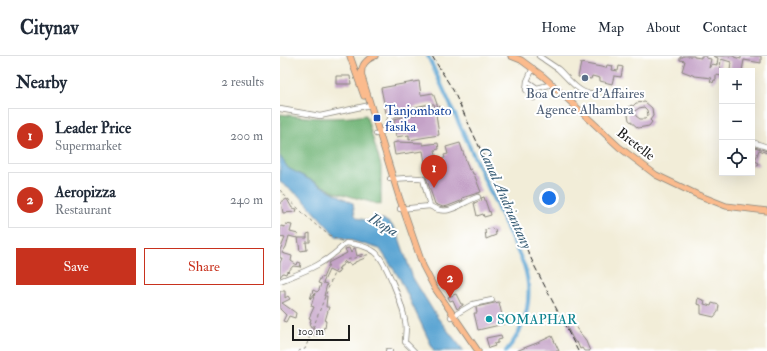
<!DOCTYPE html>
<meta charset="utf-8">
<style>
body{margin:0;font-family:"IM FELL Double Pica",serif;background:#f6f6f7;color:#1f2937}
.controls{position:absolute;right:12px;top:12px;display:grid;overflow:hidden;border-radius:0px;box-shadow:0 4px 16px #0002}
.controls button{width:36px;height:36px;display:grid;place-items:center;padding:0;border:0;border-bottom:1px solid #e0e1e3;background:#fff;color:#1f2937;font:20px sans-serif}
.scale{position:absolute;left:12px;bottom:10px;width:58px;box-sizing:border-box;padding-left:4px;border:2px solid #1c1c1c;border-top:0;font-size:11px;line-height:14px;white-space:nowrap;color:#1c1c1c;-webkit-text-stroke:3px #fff;paint-order:stroke}
.you{position:absolute;left:269px;top:142px;width:14px;height:14px;margin:-10px;border:3px solid #fff;border-radius:50%;background:#1a73e8;box-shadow:0 0 0 6px #1a73e833}
.badge{display:grid;place-items:center;width:26px;height:26px;border-radius:50%;background:#c8321e;color:#fff;font-size:13px;font-weight:700}
.pin{position:absolute;translate:-50% -33px;filter:drop-shadow(0 1px 2px #0008)}
.pin::after{content:'';position:absolute;top:21px;width:14px;height:12px;background:inherit;clip-path:polygon(0 0,100% 0,50% 100%)}
.list{margin:0;padding:0;list-style:none}
h2{display:flex;justify-content:space-between;align-items:center;height:52px;margin:0;padding:0 16px;font-size:17px}
h2 small{font-size:13px;font-weight:400;color:#747a83}
.list li{display:grid;grid-template-columns:26px 1fr auto;gap:12px;align-items:center;box-sizing:border-box;height:56px;margin:0 8px 8px;padding:0 8px;border:1px solid #e0e1e3;border-radius:0px}
.list b{display:block;font-size:15px;white-space:nowrap}
.list p{margin:0;font-size:13px;white-space:nowrap;color:#747a83}
.list em{font-size:13px;font-style:normal;color:#747a83}
.actions{display:flex;gap:8px;padding:12px 16px}
.actions a{flex:1;padding:9px 0;border:1px solid #c8321e;border-radius:0px;text-align:center;font-size:14px;color:#c8321e}
.actions .main{background:#c8321e;color:#fff}
.icon{flex:none;width:22px;height:22px;fill:none;stroke:currentColor;stroke-width:2;stroke-linecap:round;stroke-linejoin:round}
.map{position:relative;flex:none;width:487px;height:295px;overflow:hidden}
header{display:flex;align-items:center;gap:24px;box-sizing:border-box;height:56px;padding:0 20px;background:#fff;border-bottom:1px solid #e0e1e3}
header strong{font-size:19px}
nav{display:flex;gap:22px;margin-inline-start:auto;font-size:14px}
main{display:flex}
aside{flex:1;background:#fff}
.map>svg:first-child{display:block}
.forest{fill:#72b578;stroke:#47684a}
.water{fill:#5ca5d3;stroke:#3c6078}
.lines{fill:none;stroke-linecap:round;stroke-linejoin:round}
.canal{stroke:#5ca5d3;stroke-width:4}
.building{fill:#c4a2c7;fill-rule:evenodd}
.minor-casing{stroke:#87847a;stroke-width:6}
.major-casing{stroke:#87847a;stroke-width:7}
.path{stroke:#87847a;stroke-width:1;stroke-dasharray:3 3;stroke-linecap:butt}
.minor{stroke:#fff;stroke-width:4.5}
.major{stroke:#fbbb8d;stroke-width:5.5}
.rail{stroke:#1c1c1c;stroke-width:1;stroke-dasharray:6 3;stroke-linecap:butt}
.service-dot{fill:#5c6f8a;stroke:#fff;stroke-width:1.5}
.transit-dot{fill:#1a4fb4;stroke:#fff;stroke-width:1.5}
.culture-dot{fill:#0f9aa8;stroke:#fff;stroke-width:1.5}
.labels{text-anchor:middle;dominant-baseline:central;stroke-width:4;stroke-linejoin:round;paint-order:stroke}
.service-label{font-size:14px;fill:#4e5e75;stroke:#fff}
.transit-label{font-size:14px;fill:#164399;stroke:#fff;text-anchor:start}
.street-label{font-size:14px;fill:#1c1c1c;stroke:#fff}
.culture-label{font-size:14px;fill:#0d838f;stroke:#fff;text-anchor:start}
.water-label{font-size:15px;font-style:italic;fill:#3c6078;stroke:#fff}
</style>
<header>
<strong>Citynav</strong>
<nav><a>Home</a><a>Map</a><a>About</a><a>Contact</a></nav>
</header>
<main>
<aside>
<h2>Nearby<small>2 results</small></h2>
<ul class="list">
<li><span class="badge">1</span><div><b>Leader Price</b><p>Supermarket</p></div><em>200 m</em></li>
<li><span class="badge">2</span><div><b>Aeropizza</b><p>Restaurant</p></div><em>240 m</em></li>
</ul>
<div class="actions"><a class="main">Save</a><a>Share</a></div>
</aside>
<div class="map">
<svg width="487" height="295" viewBox="0 0 487 295">
<rect width="100%" height="100%" fill="#fff"/>
<filter id="ink" filterUnits="userSpaceOnUse"><feTurbulence type="fractalNoise" baseFrequency=".025" numOctaves="2"/><feDisplacementMap in="SourceGraphic" scale="8" xChannelSelector="R" yChannelSelector="G"/><feConvolveMatrix kernelMatrix="1 2 1 2 8 2 1 2 1" color-interpolation-filters="sRGB"/></filter>
<filter id="wash" filterUnits="userSpaceOnUse"><feTurbulence type="fractalNoise" baseFrequency=".012" numOctaves="4" result="noise"/><feDisplacementMap in="SourceGraphic" scale="16" xChannelSelector="R" yChannelSelector="G"/><feGaussianBlur stdDeviation="0.9" result="paint"/><feColorMatrix in="noise" values="0 0 0 0 0 0 0 0 0 0 0 0 0 0 0 0 0 1.4 0 .05"/><feComposite in="paint" operator="in"/></filter>
<g filter="url(#wash)">
<rect width="100%" height="100%" fill="#f2edd8"/>
<!-- forest -->
<path class="forest" d="M 0,58 C 28,62 58,64 86,59 L 101,110 L 101,149 L 55,136 L 7,112 L 0,100 Z"/>
<!-- water -->
<path class="water" d="M 0,100 L 8,112 L 73,147 L 75,159 L 78,162 L 88,165 L 103,163 L 112,169 L 117,176 L 133,222 L 157,261 L 184,295 L 154,295 L 120,223 L 100,193 L 56,180 L 22,142 L 0,126 Z"/>
<g class="lines">
<!-- canal -->
<path class="canal" d="M 148,0 L 244,209 C 254,240 247,271 226,295"/>
</g>
<g id="blocks">
<!-- building -->
<path class="building" d="M 403,0 L 414,0 L 414,1 L 421,2 L 421,0 L 427,0 L 426,2 L 431,3 L 429,12 L 432,8 L 437,9 L 438,2 L 433,0 L 454,0 L 454,1 L 461,3 L 461,0 L 481,0 L 481,7 L 464,4 L 462,15 L 450,15 L 451,6 L 441,3 L 440,12 L 442,14 L 442,20 L 436,19 L 436,24 L 434,24 L 433,27 L 430,25 L 432,22 L 415,20 L 402,15 L 405,5 L 400,4 L 400,1 L 403,1 Z
M 301,7 L 326,12 L 327,9 L 333,10 L 332,14 L 338,15 L 339,10 L 343,11 L 341,21 L 334,20 L 332,28 L 320,25 L 320,22 L 312,20 L 311,23 L 298,21 Z
M 56,20 L 70,20 L 71,28 L 56,28 Z
M 139,25 L 141,39 L 153,37 L 158,51 L 160,50 L 163,56 L 156,58 L 159,79 L 129,84 L 129,79 L 116,81 L 114,63 L 156,54 L 154,48 L 149,48 L 106,57 L 101,32 Z
M 365,46 L 372,52 L 373,60 L 370,64 L 372,66 L 369,70 L 358,72 L 349,64 L 347,53 L 351,49 L 353,50 L 356,47 ZM 364,51 L 367,54 L 368,59 L 365,63 L 360,63 L 356,60 L 355,55 L 359,52 Z
M 117,86 L 143,87 L 143,89 L 158,87 L 159,93 L 155,94 L 157,104 L 165,102 L 164,99 L 168,98 L 166,91 L 180,87 L 189,114 L 191,113 L 193,118 L 194,118 L 201,136 L 182,142 L 183,144 L 168,150 L 163,151 L 155,148 L 145,118 L 147,117 L 143,95 L 115,99 L 113,87 Z
M 475,91 L 487,95 L 487,97 L 479,94 L 475,105 L 479,107 L 478,110 L 473,109 L 472,111 L 472,98 Z
M 204,141 L 209,156 L 210,155 L 211,159 L 204,161 L 203,158 L 197,160 L 194,147 L 202,144 L 201,142 Z
M 7,143 L 12,152 L 17,153 L 16,156 L 3,157 L 1,146 Z
M 6,168 L 12,169 L 10,176 L 18,178 L 17,182 L 9,180 L 6,191 L 2,197 L 12,200 L 11,205 L 17,209 L 18,206 L 21,207 L 20,211 L 21,211 L 13,210 L 8,216 L 7,215 L 6,218 L 3,217 L 0,221 L 0,207 L 2,202 L 0,202 L 0,194 L 5,182 L 0,181 L 0,175 L 1,170 L 5,171 Z
M 212,172 L 213,174 L 215,173 L 216,179 L 206,183 L 205,174 Z
M 30,177 L 30,186 L 26,186 L 27,194 L 20,195 L 18,182 L 27,182 L 27,178 Z
M 69,192 L 71,197 L 74,192 L 75,192 L 77,200 L 83,198 L 85,202 L 75,206 L 75,207 L 70,209 L 69,207 L 66,208 L 66,206 L 58,213 L 60,213 L 57,218 L 49,214 L 43,227 L 47,228 L 44,240 L 47,240 L 46,251 L 49,251 L 45,265 L 46,265 L 45,272 L 44,271 L 42,278 L 38,277 L 37,280 L 32,278 L 34,272 L 30,270 L 31,266 L 30,266 L 31,263 L 29,262 L 34,251 L 31,250 L 35,237 L 30,243 L 33,234 L 37,236 L 39,234 L 41,228 L 38,227 L 41,221 L 43,222 L 49,208 L 48,207 L 67,197 L 65,193 Z
M 0,235 L 5,235 L 5,242 L 8,240 L 10,243 L 2,247 L 16,257 L 15,262 L 9,260 L 6,266 L 3,265 L 6,259 L 0,253 Z
M 176,238 L 181,248 L 183,248 L 183,249 L 177,253 L 173,244 L 170,245 L 168,241 Z
M 418,242 L 425,245 L 424,248 L 431,250 L 432,247 L 439,249 L 438,256 L 434,261 L 421,258 L 421,249 L 417,248 Z
M 219,246 L 224,268 L 198,274 L 194,257 L 197,257 L 196,251 Z
M 289,265 L 292,267 L 294,266 L 297,269 L 296,270 L 297,272 L 296,272 L 305,283 L 310,295 L 304,295 L 302,292 L 300,293 L 297,286 L 296,287 L 293,283 L 288,273 L 287,267 Z
M 221,279 L 222,283 L 218,284 L 218,287 L 214,288 L 215,290 L 209,292 L 206,282 Z
M 272,280 L 279,295 L 236,295 L 257,287 Z"/>
</g>
</g>
<g filter="url(#ink)">
<use href="#blocks" fill-opacity="0" stroke="#87847a" stroke-width="1"/>
<g class="lines">
<defs>
<path id="minor" d="M 259,0 C 265,4 272,9 278,13 C 286,20 300,39 311,37
M 253,12 L 247,25 L 246,34 L 254,42
M 247,25 L 257,32 L 273,28
M 0,53 L 40,60 L 90,49
M 96,78 L 106,73 L 111,60 L 115,58 L 150,52
M 472,86 L 487,91
M 110,123 C 118,123 139,120 143,123 L 150,150 L 120,153
M 150,150 C 169,162 180,147 198,141
M 0,225 C 28,214 44,209 66,187 C 76,188 87,190 95,196 C 106,205 123,250 125,265 C 127,272 125,279 125,286 L 134,295
M 171,261 L 193,248 L 212,244
M 108,295 L 110,295"/>
<path id="major" d="M 70,0 L 84,40
M 95,0 C 85,4 80,10 82,21 L 119,141 L 143,210 L 154,231 L 198,295
M 231,0 L 241,4 L 264,21 L 339,91 L 376,119 L 418,139 L 446,150 L 487,155"/>
</defs>
<!-- minor casing -->
<use href="#minor" class="minor-casing"/>
<!-- major casing -->
<use href="#major" class="major-casing"/>
<!-- path -->
<path class="path" d="M 0,134 C 7,143 14,148 22,156 C 34,168 46,179 62,185
M 18,295 L 25,293 L 54,217 L 66,204 L 91,198"/>
<!-- minor -->
<use href="#minor" class="minor"/>
<!-- major -->
<use href="#major" class="major"/>
<!-- rail -->
<path class="rail" d="M 152,0 L 173,34 L 255,211 L 298,295"/>
</g>
</g>
<!-- markers -->
<circle class="service-dot" cx="305" cy="22" r="4"/>
<rect class="transit-dot" x="93" y="58" width="8" height="8" rx="2"/>
<circle class="culture-dot" cx="209" cy="263" r="4"/>
<g class="labels">
<!-- service labels -->
<g class="service-label">
<text x="305" y="37">Boa Centre d'Affaires<tspan x="305" dy="16">Agence Alhambra</tspan></text>
</g>
<!-- transit labels -->
<g class="transit-label">
<text x="105" y="54">Tanjombato<tspan x="105" dy="16">fasika</tspan></text>
</g>
<!-- street labels -->
<g class="street-label">
<text transform="translate(356 88) rotate(38)">Bretelle</text>
</g>
<!-- culture labels -->
<g class="culture-label">
<text x="217" y="263">SOMAPHAR</text>
</g>
<!-- water labels -->
<g class="water-label">
<text transform="translate(225 142) rotate(66)">Canal Andriantany</text>
<text transform="translate(103 169) rotate(31)">Ikopa</text>
</g>
</g>
</svg>
<div class="controls">
<button>+</button>
<button>−</button>
<button><svg class="icon" aria-label="locate" viewBox="0 0 24 24"><circle cx="12" cy="12" r="6"/><path d="M12 2v4M12 18v4M2 12h4M18 12h4"/></svg></button>
</div>
<div class="scale">100 m</div>
<div class="you"></div>
<div class="pin badge" style="left:154px;top:132px">1</div>
<div class="pin badge" style="left:170px;top:242px">2</div>
</div>
</main>
